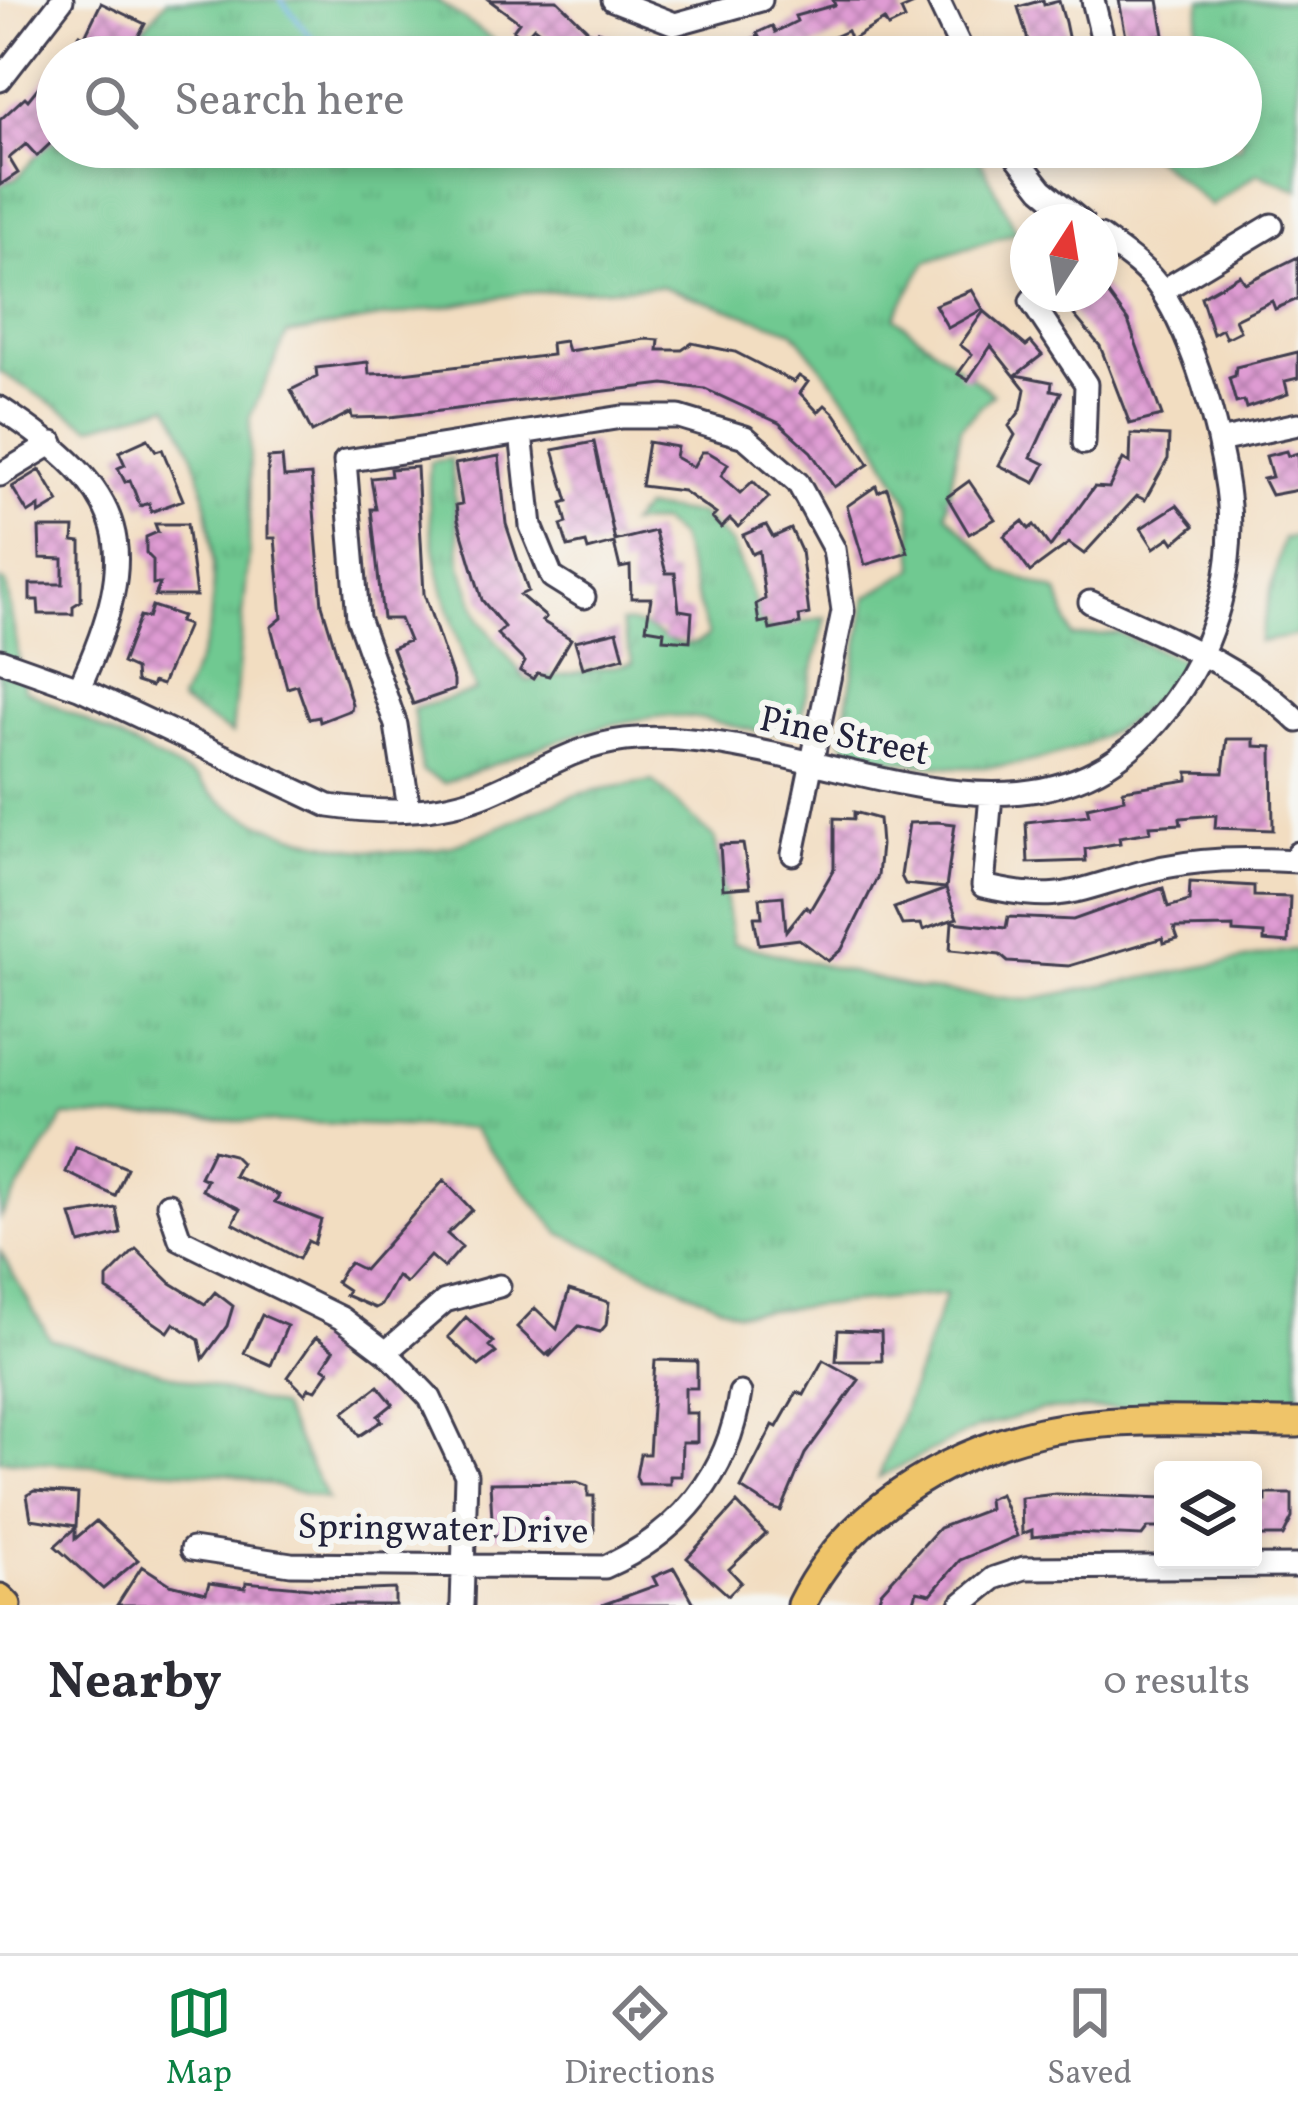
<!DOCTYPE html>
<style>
body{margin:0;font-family:Vollkorn,serif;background:#f7f7f7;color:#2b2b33}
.controls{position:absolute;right:36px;bottom:36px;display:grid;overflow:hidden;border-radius:12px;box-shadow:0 6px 18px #0003}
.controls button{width:108px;height:108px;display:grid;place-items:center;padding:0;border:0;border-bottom:3px solid #e1e1e2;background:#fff;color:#2b2b33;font:60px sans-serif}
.compass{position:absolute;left:1010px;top:204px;width:108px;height:108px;border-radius:50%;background:#fff;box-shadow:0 6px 18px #0003;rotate:12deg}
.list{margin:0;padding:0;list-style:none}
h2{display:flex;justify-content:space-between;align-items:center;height:156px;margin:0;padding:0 48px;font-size:51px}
h2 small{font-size:39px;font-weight:400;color:#7c7c81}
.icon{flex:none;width:66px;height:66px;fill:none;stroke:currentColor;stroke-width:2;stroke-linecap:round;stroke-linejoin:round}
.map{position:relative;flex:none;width:1298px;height:1605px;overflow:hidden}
.search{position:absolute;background:#fff;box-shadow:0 6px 18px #0003;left:36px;right:36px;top:36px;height:132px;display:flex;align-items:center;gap:30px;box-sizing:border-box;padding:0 42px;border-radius:66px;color:#7c7c81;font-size:45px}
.sheet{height:348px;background:#fff}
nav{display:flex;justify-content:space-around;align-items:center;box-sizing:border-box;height:168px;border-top:3px solid #e1e1e2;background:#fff;font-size:33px;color:#7c7c81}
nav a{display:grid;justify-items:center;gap:6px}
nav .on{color:#0b8043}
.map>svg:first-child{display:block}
.grass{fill:url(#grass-tufts);stroke:#487666;stroke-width:3}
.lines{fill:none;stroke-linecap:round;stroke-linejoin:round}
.stream{stroke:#6ab0e1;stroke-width:4.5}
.building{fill:url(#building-cross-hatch)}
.minor-casing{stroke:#413e4f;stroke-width:27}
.major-casing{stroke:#413e4f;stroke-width:33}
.minor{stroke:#fff;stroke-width:21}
.major{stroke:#efc469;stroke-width:27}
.labels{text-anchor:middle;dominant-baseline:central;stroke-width:12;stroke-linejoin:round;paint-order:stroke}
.street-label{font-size:36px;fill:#22223b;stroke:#f6f6f2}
</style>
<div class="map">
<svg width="1298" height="1605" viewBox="0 0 1298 1605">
<defs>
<pattern id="grass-tufts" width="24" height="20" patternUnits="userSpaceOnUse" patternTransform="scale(3)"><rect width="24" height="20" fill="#6fc991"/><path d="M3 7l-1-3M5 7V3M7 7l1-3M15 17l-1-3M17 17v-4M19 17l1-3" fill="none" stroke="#60ac7e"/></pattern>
<pattern id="building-cross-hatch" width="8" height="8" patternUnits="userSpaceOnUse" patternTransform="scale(3)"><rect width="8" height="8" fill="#df9bd3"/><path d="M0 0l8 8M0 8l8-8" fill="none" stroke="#b47eac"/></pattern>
</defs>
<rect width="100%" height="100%" fill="#f6f6f2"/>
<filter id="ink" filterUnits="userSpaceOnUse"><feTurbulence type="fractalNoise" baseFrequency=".00833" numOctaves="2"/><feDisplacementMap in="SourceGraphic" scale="24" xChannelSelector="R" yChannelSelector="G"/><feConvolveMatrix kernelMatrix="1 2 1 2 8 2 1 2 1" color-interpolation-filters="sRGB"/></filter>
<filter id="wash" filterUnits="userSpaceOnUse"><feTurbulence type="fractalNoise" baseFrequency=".004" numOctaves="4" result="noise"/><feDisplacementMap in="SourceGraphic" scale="48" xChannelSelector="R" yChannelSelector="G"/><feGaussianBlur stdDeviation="2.7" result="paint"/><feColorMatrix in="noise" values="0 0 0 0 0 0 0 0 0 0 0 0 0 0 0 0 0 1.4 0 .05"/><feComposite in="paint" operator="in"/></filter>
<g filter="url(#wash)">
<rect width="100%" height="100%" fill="#f2ddc1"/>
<!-- grass -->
<path class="grass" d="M 167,0 L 436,0 L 518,57 L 119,57 Z
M 1201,0 L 1298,2 L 1298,190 L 1258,173 L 1211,206 L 1141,147 L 1241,147 L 1241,57 L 1192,57 Z
M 57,131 L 57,147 L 974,147 L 1017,232 L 926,262 L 894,317 L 993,394 L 960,428 L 946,513 L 1001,571 L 1058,592 L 1072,637 L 1118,633 L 1189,663 C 1168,683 1146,711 1121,726 C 1029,780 954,772 854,753 L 841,738 L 867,597 L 915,568 L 910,505 L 864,420 L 793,331 L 661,286 L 524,293 L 287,334 L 250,417 L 249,553 L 232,734 L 180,702 C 189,678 206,649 210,623 C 219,552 208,465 168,405 L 91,427 L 0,372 L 0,184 L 17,178 Z
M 451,459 L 461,565 L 480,620 L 527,681 L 633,663 L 621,623 C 652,618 674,662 708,636 L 679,538 L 661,522 L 629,524 L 644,508 L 700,514 L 733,546 L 766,630 L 826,617 L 798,730 C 757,741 713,714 669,716 C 593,720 515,758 444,783 L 422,771 L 413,709 L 476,691 C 449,618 423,541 430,462 Z
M 1298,535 L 1298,635 L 1259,642 L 1283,539 Z
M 0,580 L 6,583 L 24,689 L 198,779 C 242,836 380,865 449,846 C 491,834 530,811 570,797 C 596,788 626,786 653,781 L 715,839 L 733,943 L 918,989 L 1026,1000 L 1298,949 L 1298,1404 L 1042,1410 L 975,1429 L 879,1477 L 946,1294 L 737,1313 L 560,1233 L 471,1128 L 65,1116 L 0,1218 Z
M 0,1251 L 50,1339 L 280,1407 L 328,1500 L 230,1474 L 0,1460 Z"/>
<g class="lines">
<!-- stream -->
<path class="stream" d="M 281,0 L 328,57"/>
</g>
<g id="blocks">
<!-- building -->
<path class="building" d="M 489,0 L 557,0 L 595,37 L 598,31 L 663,57 L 573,57 L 534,27 L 524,38 L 513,30 L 519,22 Z
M 833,0 L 923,0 L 901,10 L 905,19 L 888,27 L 884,20 L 851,40 L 847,31 L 789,57 L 725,57 L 724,44 L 759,37 L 757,33 L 772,26 L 775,32 L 797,21 L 795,16 L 835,5 Z
M 1043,0 L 1044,5 L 1059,1 L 1065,22 L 1071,51 L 1057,57 L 1033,57 L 1018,7 Z
M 1119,0 L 1158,0 L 1164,35 L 1126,37 Z
M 101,3 L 145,24 L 135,43 L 128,40 L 120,57 L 70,57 L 74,51 L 69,47 L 80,34 L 84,38 Z
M 57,64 L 57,137 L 37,156 L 26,144 L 9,158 L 18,173 L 0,185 L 0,120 L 25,97 L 28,100 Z
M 1298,257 L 1298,299 L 1275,309 L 1272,301 L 1235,319 L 1240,331 L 1226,338 L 1222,329 L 1213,334 L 1201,297 L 1240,275 L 1245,283 Z
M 1100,283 L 1128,321 L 1162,416 L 1130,424 L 1100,346 L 1064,303 L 1075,294 L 1100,294 Z
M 972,290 L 983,309 L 948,328 L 935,305 Z
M 984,311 L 1026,346 L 1031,342 L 1042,355 L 1016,375 L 1052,382 L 1051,390 L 1061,392 L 1031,457 L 1045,464 L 1035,483 L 999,465 L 1015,435 L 1009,426 L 1021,410 L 1025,389 L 991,346 L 968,380 L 958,374 L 972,354 L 960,345 Z
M 646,339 L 659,340 L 658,350 L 682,350 L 692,343 L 735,352 L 794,382 L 799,376 L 808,382 L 800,393 L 818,412 L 825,405 L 835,414 L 869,464 L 834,487 L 811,452 L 779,423 L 705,389 L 664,384 L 390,417 L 352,418 L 351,412 L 312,432 L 291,390 L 317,377 L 316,368 L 368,362 L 369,374 L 403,373 L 552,355 L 551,343 L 565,341 L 568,351 Z
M 1298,352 L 1298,378 L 1285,381 L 1288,394 L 1246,408 L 1244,401 L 1236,403 L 1229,378 L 1235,376 L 1236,367 Z
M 1131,434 L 1169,436 L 1168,459 L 1145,500 L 1137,496 L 1084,554 L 1069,543 L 1030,572 L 1004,536 L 1023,521 L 1029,529 L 1034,525 L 1050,547 L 1094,487 L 1109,488 L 1123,459 L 1130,463 Z
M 148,439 L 156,451 L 162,449 L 183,500 L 151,512 L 149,503 L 140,506 L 130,480 L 125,482 L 118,468 L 125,465 L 119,452 Z
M 594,442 L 615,541 L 655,531 L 666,573 L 675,573 L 679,610 L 692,612 L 690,641 L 663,639 L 664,631 L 646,628 L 651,598 L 631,598 L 630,566 L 620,568 L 614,543 L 588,550 L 586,543 L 568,547 L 561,525 L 567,523 L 562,503 L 568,501 L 553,450 Z
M 648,442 L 677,447 L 675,457 L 693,467 L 702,452 L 708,452 L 728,464 L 721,476 L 740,493 L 753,481 L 769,497 L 738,527 L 730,519 L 721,528 L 712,518 L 716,514 L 683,491 L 641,486 Z
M 1286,451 L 1288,456 L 1298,453 L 1298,490 L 1271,495 L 1263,479 L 1272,477 L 1266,456 Z
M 499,456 L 506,524 L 528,591 L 520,595 L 546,617 L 542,621 L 571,639 L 549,676 L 537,673 L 533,679 L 520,671 L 525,662 L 497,634 L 504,627 L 482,600 L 458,520 L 456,505 L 462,504 L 455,464 Z
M 282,457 L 284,477 L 311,475 L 322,605 L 352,704 L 351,710 L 320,722 L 319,717 L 309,719 L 297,685 L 287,688 L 271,627 L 282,618 L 275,538 L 268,538 L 268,458 Z
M 417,467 L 424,594 L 454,681 L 454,690 L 413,704 L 392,648 L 409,641 L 400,619 L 383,619 L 371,509 L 376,509 L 371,478 L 391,476 L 390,469 Z
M 40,470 L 59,502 L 39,514 L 39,506 L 28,513 L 12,487 Z
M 969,481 L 995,519 L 969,534 L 947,497 Z
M 876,486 L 878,492 L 887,488 L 908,552 L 865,565 L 847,506 Z
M 1177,505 L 1194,526 L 1174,543 L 1170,537 L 1154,548 L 1141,528 Z
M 155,524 L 187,524 L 196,596 L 155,596 L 160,584 L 153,584 L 153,560 L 146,553 L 146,537 L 158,532 Z
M 766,525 L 773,537 L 791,529 L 801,551 L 809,614 L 799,616 L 800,624 L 770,630 L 768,621 L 759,623 L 756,604 L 765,599 L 759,551 L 752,554 L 743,535 Z
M 39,528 L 74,528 L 73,541 L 81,542 L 81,601 L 73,606 L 73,614 L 39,614 L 38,600 L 30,600 L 30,584 L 63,584 L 63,559 L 40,558 Z
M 152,606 L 182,616 L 179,622 L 188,625 L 162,685 L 153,682 L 151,687 L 136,682 L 135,669 L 122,663 L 140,616 L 148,618 Z
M 617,631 L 624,657 L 583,668 L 575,641 Z
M 1227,739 L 1254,739 L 1254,746 L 1272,747 L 1273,830 L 1215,828 L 1216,815 L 1180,818 L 1181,824 L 1150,826 L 1151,832 L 1119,837 L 1120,843 L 1085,849 L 1086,861 L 1028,863 L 1026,822 L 1089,815 L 1087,807 L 1124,799 L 1123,790 L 1188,780 L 1188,772 L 1223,773 Z
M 854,812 L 879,819 L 881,845 L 878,876 L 842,949 L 828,961 L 799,939 L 759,944 L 754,917 L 762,917 L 760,898 L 783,896 L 786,931 L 806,906 L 810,910 L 834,869 L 834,818 L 854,819 Z
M 937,822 L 955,824 L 946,888 L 905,884 L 901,876 L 909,823 Z
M 743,844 L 750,887 L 723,889 L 720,845 Z
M 1190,882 L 1254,886 L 1254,896 L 1290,897 L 1288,943 L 1264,941 L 1264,934 L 1233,932 L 1233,927 L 1174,928 L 1178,939 L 1164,943 L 1163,938 L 1069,966 L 1008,962 L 1000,955 L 950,950 L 952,922 L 1006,928 L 1008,917 L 1073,920 L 1163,888 L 1168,907 L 1189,901 Z
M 946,889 L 957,918 L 923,930 L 921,924 L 902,925 L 894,908 Z
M 76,1147 L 127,1168 L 115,1196 L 66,1172 Z
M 213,1150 L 233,1155 L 241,1163 L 234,1176 L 279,1195 L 275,1202 L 321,1220 L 314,1244 L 308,1241 L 299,1259 L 233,1223 L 240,1209 L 202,1190 L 207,1180 L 200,1177 Z
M 444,1180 L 472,1210 L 447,1234 L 462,1247 L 444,1268 L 430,1256 L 406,1283 L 397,1276 L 381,1305 L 375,1308 L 345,1295 L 348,1290 L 336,1282 L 343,1270 L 350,1263 L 364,1270 Z
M 116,1208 L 121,1234 L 80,1244 L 71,1215 Z
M 136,1249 L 171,1283 L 205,1304 L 215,1292 L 233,1306 L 227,1326 L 203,1359 L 199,1340 L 174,1323 L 168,1332 L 107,1290 L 107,1278 Z
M 569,1290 L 609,1302 L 606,1325 L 600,1332 L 579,1326 L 549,1357 L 551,1351 L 546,1355 L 517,1327 L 535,1308 L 557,1329 Z
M 262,1315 L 287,1326 L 271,1365 L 244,1353 Z
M 466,1317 L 493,1342 L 489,1346 L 496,1353 L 479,1366 L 448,1337 Z
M 838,1330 L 881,1332 L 882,1361 L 836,1361 Z
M 316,1337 L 334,1350 L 323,1367 L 329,1371 L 316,1390 L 309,1388 L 305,1394 L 288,1377 Z
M 655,1360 L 697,1361 L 697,1388 L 685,1388 L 685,1413 L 697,1413 L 697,1442 L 682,1442 L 681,1476 L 670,1476 L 670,1484 L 639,1484 L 636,1476 L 640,1454 L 649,1454 Z
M 823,1360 L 859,1380 L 805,1454 L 781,1511 L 772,1508 L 741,1488 L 773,1425 L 777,1427 L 797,1392 L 804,1395 Z
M 378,1386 L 393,1404 L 378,1416 L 382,1421 L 359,1436 L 344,1412 Z
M 577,1482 L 588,1486 L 588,1496 L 594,1496 L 594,1532 L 520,1530 L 520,1536 L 493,1536 L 490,1483 Z
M 34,1491 L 78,1494 L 76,1526 L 31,1519 L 27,1495 Z
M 1000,1494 L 1017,1536 L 960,1560 L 931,1594 L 917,1591 L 913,1605 L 877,1605 L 881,1592 L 939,1528 L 989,1509 L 988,1499 Z
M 1056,1494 L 1163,1498 L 1163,1528 L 1148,1528 L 1142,1536 L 1072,1533 L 1032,1537 L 1032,1530 L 1022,1534 L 1021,1498 Z
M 1266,1494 L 1292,1494 L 1292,1518 L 1283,1536 L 1253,1536 L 1253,1501 L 1266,1501 Z
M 737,1503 L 766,1534 L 729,1569 L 741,1582 L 728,1595 L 687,1558 Z
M 96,1521 L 138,1560 L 103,1589 L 55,1546 L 75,1528 L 75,1539 Z
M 142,1566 L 170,1584 L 206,1593 L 209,1583 L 245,1588 L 246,1582 L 342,1591 L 395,1589 L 395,1605 L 117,1605 Z
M 674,1568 L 695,1605 L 602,1605 L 657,1585 L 653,1577 Z"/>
</g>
</g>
<g filter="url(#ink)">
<use href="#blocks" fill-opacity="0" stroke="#413e4f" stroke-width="3"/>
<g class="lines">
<defs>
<path id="minor" d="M 613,0 L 675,24 L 761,0
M 938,0 L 965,57
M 1093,0 L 1102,37 L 1097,57
M 0,80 L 62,0
M 1009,147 L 1042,189 L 1082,222
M 1162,291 L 1272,225
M 1037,294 L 1031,301 L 1086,384 L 1084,443
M 0,408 C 129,493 144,546 79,688
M 521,433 L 531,526 L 552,577 L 584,597
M 1219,441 L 1298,424
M 0,475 L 53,443
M 1090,602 C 1162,636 1241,665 1298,721
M 0,660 L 79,688 L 329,806 C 377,813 435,814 482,796 C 531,777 571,746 625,740 C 810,719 1045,904 1183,687 C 1220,629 1237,556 1227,488 C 1219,428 1194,340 1161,290 C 1146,267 1122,252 1100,236
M 991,795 L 983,886 C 1063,905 1073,890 1147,871 C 1197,858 1246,858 1297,861 L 1298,853
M 409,809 L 396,725 L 358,618 L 345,461 L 622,417 L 679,417 L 745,437 L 798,483 L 834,549 L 843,611 L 793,854
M 168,1204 L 180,1239 L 341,1318 L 386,1352 L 430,1398 L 466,1475 L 462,1605
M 386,1352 L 445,1301 L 499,1286
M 192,1549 L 291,1564 L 605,1567 C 679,1534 729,1474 740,1393
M 961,1605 L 994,1578 L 1024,1568 L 1298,1566"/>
<path id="major" d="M 0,1598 L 7,1605
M 801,1605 C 845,1514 944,1454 1040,1432 C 1122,1414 1214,1423 1298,1423"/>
</defs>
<!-- minor casing -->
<use href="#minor" class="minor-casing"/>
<!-- major casing -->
<use href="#major" class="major-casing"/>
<!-- minor -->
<use href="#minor" class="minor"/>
<!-- major -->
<use href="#major" class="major"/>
</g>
</g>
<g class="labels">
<!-- street labels -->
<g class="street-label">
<text transform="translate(844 738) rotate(12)">Pine Street</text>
<text transform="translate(443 1531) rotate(1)">Springwater Drive</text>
</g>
</g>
</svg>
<div class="controls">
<button><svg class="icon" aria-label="layers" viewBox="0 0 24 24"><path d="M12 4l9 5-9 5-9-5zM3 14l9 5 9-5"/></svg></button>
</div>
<svg class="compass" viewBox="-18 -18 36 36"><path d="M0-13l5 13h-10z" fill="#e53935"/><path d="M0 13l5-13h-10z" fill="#7c7c81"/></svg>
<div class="search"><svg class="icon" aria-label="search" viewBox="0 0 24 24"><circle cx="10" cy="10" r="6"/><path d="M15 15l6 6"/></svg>Search here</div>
</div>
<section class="sheet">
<h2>Nearby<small>0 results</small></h2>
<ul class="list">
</ul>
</section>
<nav>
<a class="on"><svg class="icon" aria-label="map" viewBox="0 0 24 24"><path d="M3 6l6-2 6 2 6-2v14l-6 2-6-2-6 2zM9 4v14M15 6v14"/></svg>Map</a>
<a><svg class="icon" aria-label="directions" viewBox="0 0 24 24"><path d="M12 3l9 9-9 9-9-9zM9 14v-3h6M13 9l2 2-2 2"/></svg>Directions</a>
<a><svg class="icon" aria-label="saved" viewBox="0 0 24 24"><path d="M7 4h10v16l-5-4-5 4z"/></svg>Saved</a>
</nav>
